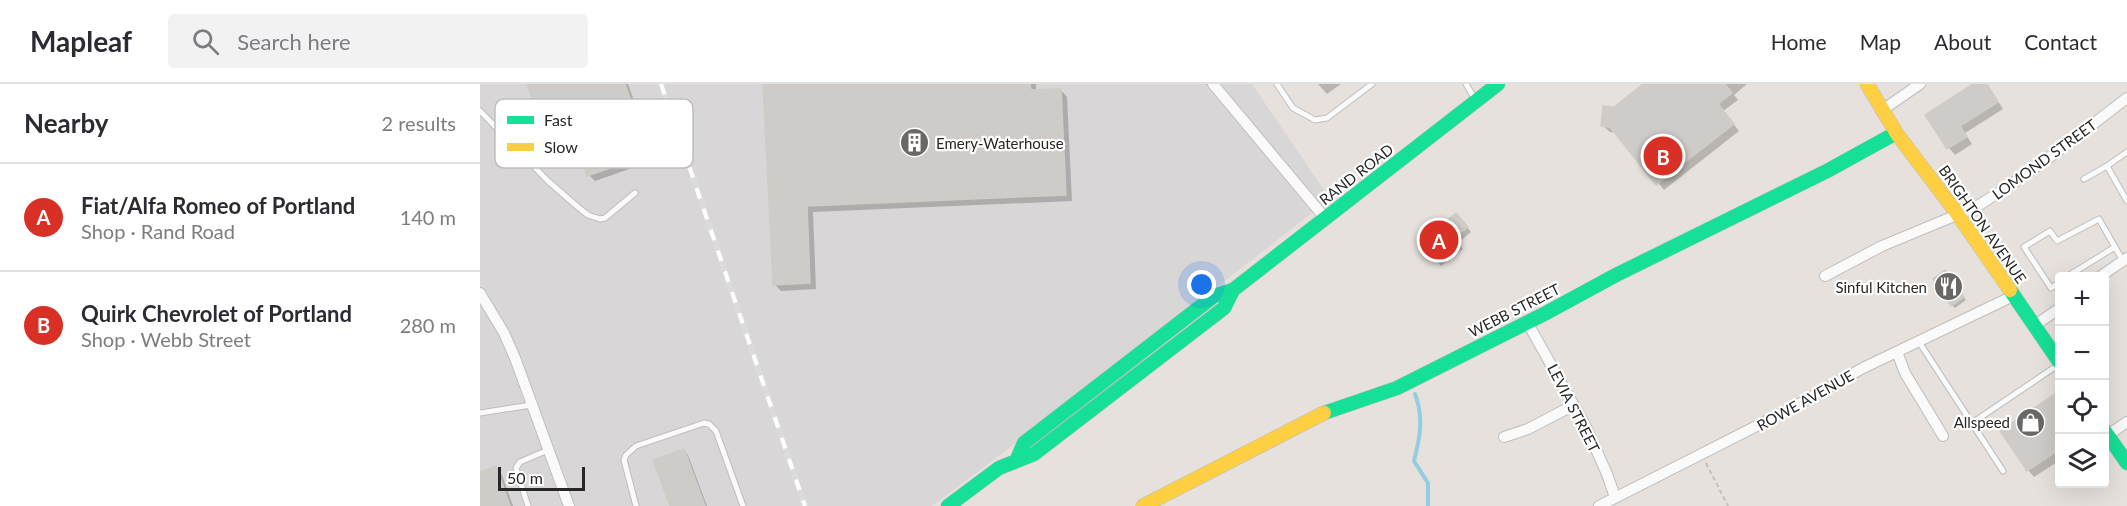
<!DOCTYPE html>
<meta charset="utf-8">
<style>
body{margin:0;font-family:Lato,sans-serif;background:#f2f2f3;color:#2b2b33}
.controls{position:absolute;right:18px;bottom:18px;display:grid;overflow:hidden;border-radius:6px;box-shadow:0 6px 24px #0002}
.controls button{width:54px;height:54px;display:grid;place-items:center;padding:0;border:0;border-bottom:2px solid #e1e1e2;background:#fff;color:#2b2b33;font:30px sans-serif}
.scale{position:absolute;left:18px;bottom:15px;width:87px;box-sizing:border-box;padding-left:6px;border:3px solid #272727;border-top:0;font-size:16px;line-height:21px;white-space:nowrap;color:#272727;-webkit-text-stroke:4px #fff;paint-order:stroke}
.you{position:absolute;left:722px;top:201px;width:21px;height:21px;margin:-15px;border:4px solid #fff;border-radius:50%;background:#1a73e8;box-shadow:0 0 0 9px #1a73e833}
.badge{display:grid;place-items:center;width:39px;height:39px;border-radius:50%;background:#d93025;color:#fff;font-size:20px;font-weight:700}
.pin{position:absolute;translate:-50% -50%;border:3px solid #fff;box-shadow:0 2px 6px #0006}
.list{margin:0;padding:0;list-style:none}
h2{display:flex;justify-content:space-between;align-items:center;height:78px;margin:0;padding:0 24px;font-size:26px}
h2 small{font-size:20px;font-weight:400;color:#7c7c81}
.list li{display:grid;grid-template-columns:39px 1fr auto;gap:18px;align-items:center;box-sizing:border-box;height:108px;padding:0 24px;border-top:2px solid #e1e1e2}
.list b{display:block;font-size:22px;white-space:nowrap}
.list p{margin:0;font-size:20px;white-space:nowrap;color:#7c7c81}
.list em{font-size:20px;font-style:normal;color:#7c7c81}
.icon{flex:none;width:33px;height:33px;fill:none;stroke:currentColor;stroke-width:2;stroke-linecap:round;stroke-linejoin:round}
.map{position:relative;flex:none;width:1647px;height:422px;overflow:hidden}
header{display:flex;align-items:center;gap:36px;box-sizing:border-box;height:84px;padding:0 30px;background:#fff;border-bottom:2px solid #e1e1e2}
header strong{font-size:28px}
nav{display:flex;gap:33px;margin-inline-start:auto;font-size:21px}
.search{width:420px;height:54px;background:#f2f2f3;display:flex;align-items:center;gap:15px;box-sizing:border-box;padding:0 21px;border-radius:6px;color:#7c7c81;font-size:22px}
main{display:flex}
aside{flex:1;background:#fff}
.map>svg:first-child{display:block}
.industrial{fill:#d9d6d8}
.shadow{fill:#0003}
.lines{fill:none;stroke-linecap:round;stroke-linejoin:round}
.stream{stroke:#94cce2;stroke-width:4}
.building{fill:#cecbc8;stroke:#d0cdc8;stroke-width:1.5}
.lane-casing{stroke:#bfbdbd;stroke-width:7}
.street-casing{stroke:#bfbdbd;stroke-width:12}
.fast-casing{stroke:#bfbdbd;stroke-width:15}
.slow-casing{stroke:#bfbdbd;stroke-width:15}
.path{stroke:#c2c2c1;stroke-width:2;stroke-dasharray:4.5 3;stroke-linecap:butt}
.lane{stroke:#fbfafa;stroke-width:5}
.street{stroke:#fbfafa;stroke-width:10}
.fast{stroke:#16e098;stroke-width:14}
.slow{stroke:#ffcf43;stroke-width:14}
.rail-casing{stroke:#dcdbdc;stroke-width:6}
.rail{stroke:#fff;stroke-width:4;stroke-dasharray:11;stroke-linecap:butt}
.labels{text-anchor:middle;dominant-baseline:central;stroke-width:4.5;stroke-linejoin:round;paint-order:stroke}
.poi-label{font-size:15px;fill:#272727;stroke:#fff;text-anchor:end}
.street-label{font-size:15px;fill:#272727;stroke:#fff}
.key{fill:#fff;stroke:#bebebe;stroke-width:1.5}
.key-label{font-size:16px;fill:#272727}
</style>
<header>
<strong>Mapleaf</strong>
<div class="search"><svg class="icon" aria-label="search" viewBox="0 0 24 24"><circle cx="10" cy="10" r="6"/><path d="M15 15l6 6"/></svg>Search here</div>
<nav><a>Home</a><a>Map</a><a>About</a><a>Contact</a></nav>
</header>
<main>
<aside>
<h2>Nearby<small>2 results</small></h2>
<ul class="list">
<li><span class="badge">A</span><div><b>Fiat/Alfa Romeo of Portland</b><p>Shop · Rand Road</p></div><em>140 m</em></li>
<li><span class="badge">B</span><div><b>Quirk Chevrolet of Portland</b><p>Shop · Webb Street</p></div><em>280 m</em></li>
</ul>
</aside>
<div class="map">
<svg width="1647" height="422" viewBox="0 0 1647 422">
<rect width="100%" height="100%" fill="#e6e1dc"/>
<!-- industrial -->
<path class="industrial" d="M 0,0 L 772,0 L 850,115 L 570,333 L 452,422 L 0,422 Z"/>
<!-- shadow -->
<path class="shadow" d="M 48,0 L 148,0 L 175,76 L 115,97 L 109,91 L 92,45 L 71,52 L 65,46 Z
M 285,0 L 556,0 L 556,8 L 581,6 L 587,13 L 592,117 L 333,128 L 336,205 L 301,207 L 294,200 Z
M 838,0 L 861,0 L 847,10 Z
M 1165,0 L 1267,0 L 1254,11 L 1258,16 L 1243,27 L 1259,47 L 1184,106 L 1137,49 L 1130,48 L 1123,42 L 1134,25 Z
M 1496,0 L 1507,0 L 1523,25 L 1485,49 L 1492,60 L 1475,71 L 1469,64 L 1447,31 Z
M 981,135 L 991,148 L 978,159 L 983,165 L 961,182 L 941,158 Z
M 1468,191 L 1486,216 L 1475,224 L 1472,221 Z
M 1580,317 L 1580,376 L 1554,393 L 1548,386 Z
M 204,367 L 208,371 L 227,422 L 191,422 Z
M 15,384 L 22,391 L 33,422 L 0,422 L 0,390 Z"/>
<g class="lines">
<!-- stream -->
<path class="stream" d="M 935,310 C 944,333 940,354 934,377 L 948,399 L 948,422"/>
</g>
<!-- building -->
<path class="building" d="M 47,0 L 145,0 L 170,70 L 107,92 L 88,38 L 63,47 Z
M 283,0 L 550,0 L 551,6 L 581,5 L 586,111 L 327,122 L 330,199 L 293,201 Z
M 1163,0 L 1245,0 L 1252,9 L 1238,20 L 1254,40 L 1176,101 L 1130,43 L 1121,42 L 1123,22 L 1134,23 Z
M 1493,0 L 1507,0 L 1518,18 L 1480,42 L 1487,53 L 1467,65 L 1445,31 Z
M 976,129 L 988,143 L 974,153 L 979,159 L 955,178 L 939,158 Z
M 1465,186 L 1484,213 L 1471,222 L 1453,195 Z
M 1575,310 L 1580,317 L 1580,365 L 1547,387 L 1520,347 Z
M 204,365 L 225,422 L 190,422 L 173,376 Z
M 16,382 L 30,422 L 0,422 L 0,388 Z"/>
<g class="lines">
<defs>
<path id="lane" d="M 797,0 L 813,24 L 835,36 L 847,34 L 892,0
M 986,0 L 996,17
M 0,27 L 68,97 L 99,124 L 108,131 L 120,135 L 125,134 L 155,109
M 1647,68 L 1627,82 L 1647,117
M 1604,95 L 1627,82
M 1588,192 L 1635,163
M 1580,198 L 1571,204 L 1544,163 L 1570,147 L 1577,157 L 1619,135 L 1643,177
M 1439,258 L 1523,387
M 0,329 L 51,321
M 1492,339 L 1578,281
M 48,422 L 36,384 L 40,378 L 68,366
M 156,422 L 144,376 L 146,371 L 156,362 L 224,339 L 229,340 L 236,347 L 263,422"/>
<path id="street" d="M 733,0 L 845,134
M 1401,27 L 1440,0
M 1345,192 L 1402,162 L 1496,123 L 1529,102 L 1574,70 L 1647,14
M 1621,192 L 1647,174
M 0,209 L 24,249 L 35,274 L 89,422
M 1047,238 L 1106,343 L 1127,390 L 1135,413
M 1554,242 L 1580,224
M 1417,268 L 1425,289 L 1463,352
M 1628,351 L 1647,338
M 1024,353 L 1048,345 L 1094,321
M 1119,422 L 1310,325 L 1383,284 L 1533,212"/>
<path id="fast" d="M 1530,206 L 1580,279
M 844,329 L 917,304 L 1066,229 L 1136,191 L 1347,87 L 1416,49
M 1624,346 L 1647,379
M 538,373 L 544,359 L 734,212 L 753,206
M 468,422 L 519,384 L 554,370 L 744,224 L 753,206 L 1018,0"/>
<path id="slow" d="M 1387,0 L 1417,50 L 1476,128 L 1530,206
M 663,422 L 844,329"/>
</defs>
<!-- lane casing -->
<use href="#lane" class="lane-casing"/>
<!-- street casing -->
<use href="#street" class="street-casing"/>
<!-- fast casing -->
<use href="#fast" class="fast-casing"/>
<!-- slow casing -->
<use href="#slow" class="slow-casing"/>
<!-- path -->
<path class="path" d="M 1226,379 L 1248,422"/>
<!-- lane -->
<use href="#lane" class="lane"/>
<!-- street -->
<use href="#street" class="street"/>
<!-- fast -->
<use href="#fast" class="fast"/>
<!-- slow -->
<use href="#slow" class="slow"/>
<defs>
<path id="rail" d="M 181,0 L 325,422"/>
</defs>
<!-- rail casing -->
<use href="#rail" class="rail-casing"/>
<!-- rail -->
<use href="#rail" class="rail"/>
</g>
<!-- icons -->
<defs>
<symbol id="building-disc" viewBox="-11 -11 22 22"><circle r="9.5" fill="#6a6866" stroke="#fff"/><path d="M-4-6H4V6H1V3H-1V6H-4ZM-2.5-4.3h1.7v1.8h-1.7ZM.8-4.3h1.7v1.8H.8ZM-2.5-1h1.7V.8h-1.7ZM.8-1h1.7V.8H.8Z" fill="#fff"/></symbol>
<symbol id="restaurant-disc" viewBox="-11 -11 22 22"><circle r="9.5" fill="#6a6866" stroke="#fff"/><path d="M-5-6h1v4h1v-4h1v4h1v-4h1v5L-1.5 .5V6h-2V.5L-5-1ZM5-6V6H3V1.5H1.5Q1.5-4 5-6Z" fill="#fff"/></symbol>
<symbol id="shop-disc" viewBox="-11 -11 22 22"><circle r="9.5" fill="#6a6866" stroke="#fff"/><path d="M-5-2.5h2.3a2.7 3.5 0 0 1 5.4 0H5L5.5 6h-11ZM-1.5-2.5h3a1.5 2.3 0 0 0-3 0Z" fill="#fff"/></symbol>
</defs>
<g fill-rule="evenodd">
<use href="#building-disc" x="418" y="42" width="33" height="33"/>
<use href="#restaurant-disc" x="1452" y="186" width="33" height="33"/>
<use href="#shop-disc" x="1534" y="322" width="33" height="33"/>
</g>
<g class="labels">
<!-- poi labels -->
<g class="poi-label">
<text x="456" y="59" text-anchor="start">Emery-Waterhouse</text>
<text x="1447" y="203">Sinful Kitchen</text>
<text x="1530" y="338">Allspeed</text>
</g>
<!-- street labels -->
<g class="street-label">
<text transform="translate(1564 75) rotate(-36)">LOMOND STREET</text>
<text transform="translate(876 90) rotate(-38)">RAND ROAD</text>
<text transform="translate(1503 140) rotate(55)">BRIGHTON AVENUE</text>
<text transform="translate(1034 226) rotate(-27)">WEBB STREET</text>
<text transform="translate(1325 316) rotate(-29)">ROWE AVENUE</text>
<text transform="translate(1094 324) rotate(63)">LEVIA STREET</text>
</g>
</g>
<!-- legend -->
<rect x="15" y="15" width="198" height="69" rx="9" class="key"/>
<rect x="27" y="32" width="27" height="8" fill="#16e098"/>
<rect x="27" y="59" width="27" height="8" fill="#ffcf43"/>
<g class="key-label">
<text x="64" y="42">Fast</text>
<text x="64" y="69">Slow</text>
</g>
</svg>
<div class="controls">
<button>+</button>
<button>−</button>
<button><svg class="icon" aria-label="locate" viewBox="0 0 24 24"><circle cx="12" cy="12" r="6"/><path d="M12 2v4M12 18v4M2 12h4M18 12h4"/></svg></button>
<button><svg class="icon" aria-label="layers" viewBox="0 0 24 24"><path d="M12 4l9 5-9 5-9-5zM3 14l9 5 9-5"/></svg></button>
</div>
<div class="scale">50 m</div>
<div class="you"></div>
<div class="pin badge" style="left:959px;top:156px">A</div>
<div class="pin badge" style="left:1183px;top:72px">B</div>
</div>
</main>
